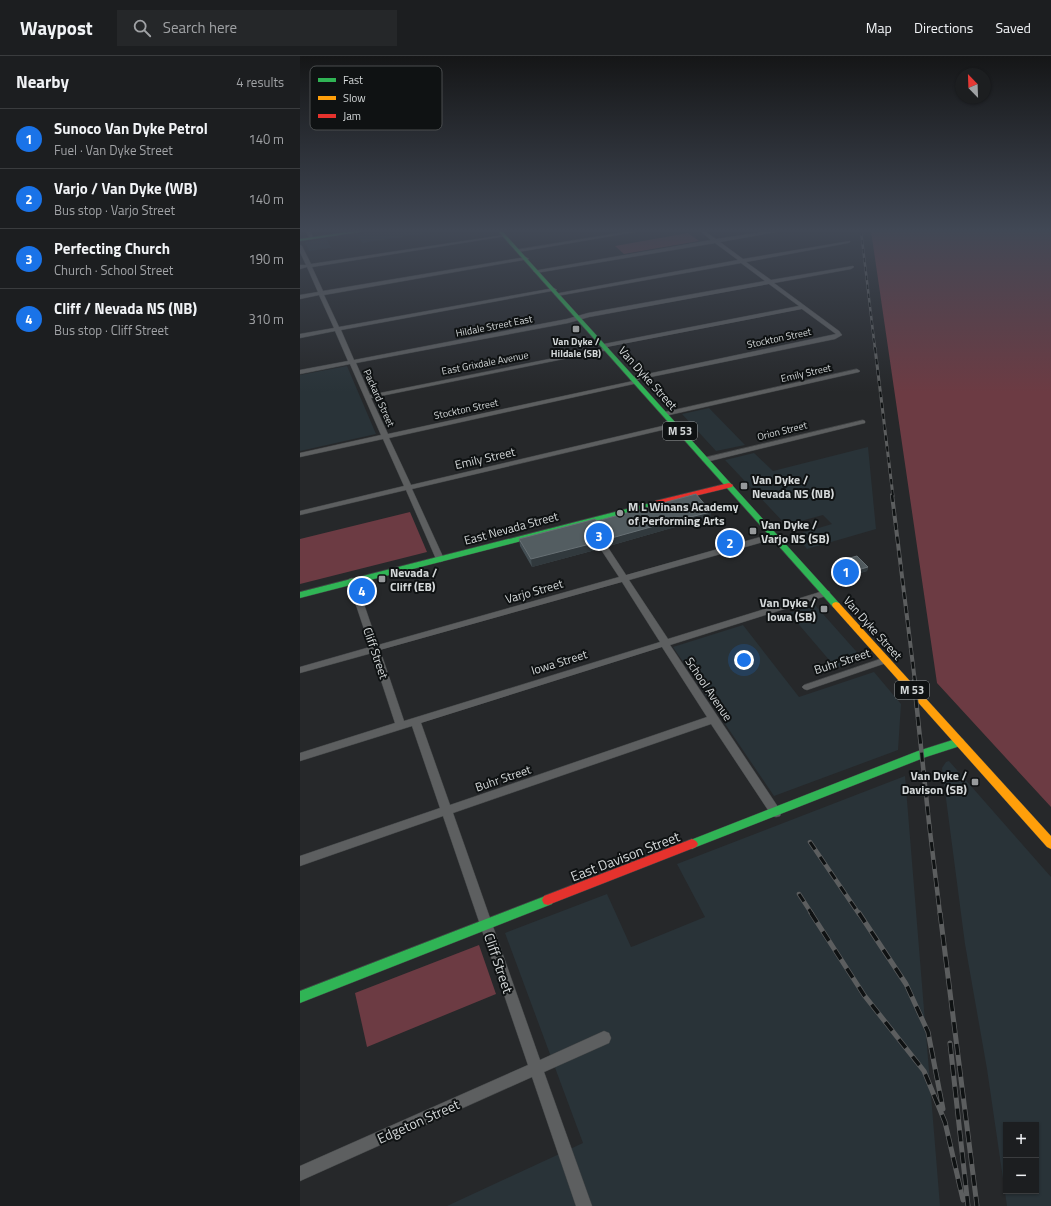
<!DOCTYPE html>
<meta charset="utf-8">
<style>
body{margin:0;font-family:"Titillium Web",sans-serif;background:#252729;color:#f1f3f6}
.controls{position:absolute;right:12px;bottom:12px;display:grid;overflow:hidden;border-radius:0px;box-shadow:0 1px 3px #0004}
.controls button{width:36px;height:36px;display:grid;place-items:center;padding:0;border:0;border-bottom:1px solid #3a3c3e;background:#1c1e20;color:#f1f3f6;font:20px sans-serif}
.compass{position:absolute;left:655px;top:12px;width:36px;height:36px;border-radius:50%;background:#1c1e20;box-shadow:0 1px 3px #0004;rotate:337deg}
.you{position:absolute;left:444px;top:604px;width:14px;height:14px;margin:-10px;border:3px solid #fff;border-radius:50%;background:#1a73e8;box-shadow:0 0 0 6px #1a73e833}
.badge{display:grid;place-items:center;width:26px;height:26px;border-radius:50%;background:#1a73e8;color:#fff;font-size:13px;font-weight:700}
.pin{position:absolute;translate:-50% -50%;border:2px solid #fff;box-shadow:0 1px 4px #0006}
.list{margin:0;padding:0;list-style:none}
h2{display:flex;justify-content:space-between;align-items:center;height:52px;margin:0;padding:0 16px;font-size:17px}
h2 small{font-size:13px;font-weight:400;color:#a0a2a5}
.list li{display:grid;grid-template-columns:26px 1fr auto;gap:12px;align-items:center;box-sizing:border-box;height:60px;padding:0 16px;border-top:1px solid #3a3c3e}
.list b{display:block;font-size:15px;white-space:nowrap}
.list p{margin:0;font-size:13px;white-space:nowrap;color:#a0a2a5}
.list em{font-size:13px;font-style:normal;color:#a0a2a5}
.icon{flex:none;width:22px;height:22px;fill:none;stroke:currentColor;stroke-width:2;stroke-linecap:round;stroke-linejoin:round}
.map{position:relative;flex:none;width:751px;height:1150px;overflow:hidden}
header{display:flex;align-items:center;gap:24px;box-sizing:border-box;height:56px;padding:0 20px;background:#1c1e20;border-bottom:1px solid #3a3c3e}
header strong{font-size:19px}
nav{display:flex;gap:22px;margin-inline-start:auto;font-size:14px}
.search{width:280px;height:36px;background:#252729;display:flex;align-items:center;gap:10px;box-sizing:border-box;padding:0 14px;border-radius:0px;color:#a0a2a5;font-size:15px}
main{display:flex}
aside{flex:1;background:#1c1e20}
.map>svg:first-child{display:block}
.built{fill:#293338;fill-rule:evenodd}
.green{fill:#6c3b43}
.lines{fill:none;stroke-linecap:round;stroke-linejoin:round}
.street-casing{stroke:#424546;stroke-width:1}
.fast-casing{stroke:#424546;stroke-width:1}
.slow-casing{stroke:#424546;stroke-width:1}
.jam-casing{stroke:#424546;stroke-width:1}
.street{fill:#5d5f60;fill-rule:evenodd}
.fast{fill:#30b455;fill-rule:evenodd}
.slow{fill:#ff9f0a;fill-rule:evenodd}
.jam{fill:#e5322d;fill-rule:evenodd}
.rail-far4-casing{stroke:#5c5e5f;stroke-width:2.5}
.rail-far3-casing{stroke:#5c5e5f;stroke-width:3}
.rail-far2-casing{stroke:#5c5e5f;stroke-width:4}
.rail-far1-casing{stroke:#5c5e5f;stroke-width:4.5}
.rail-casing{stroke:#5c5e5f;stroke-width:5}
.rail-far4{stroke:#0f1213;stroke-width:1.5;stroke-dasharray:4.5;stroke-linecap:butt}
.rail-far3{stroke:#0f1213;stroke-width:2;stroke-dasharray:5.5;stroke-linecap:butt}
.rail-far2{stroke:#0f1213;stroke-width:2.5;stroke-dasharray:7;stroke-linecap:butt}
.rail-far1{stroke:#0f1213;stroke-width:3;stroke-dasharray:9;stroke-linecap:butt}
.rail{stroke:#0f1213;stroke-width:3.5;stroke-dasharray:11;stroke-linecap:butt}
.wall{fill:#434e53}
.shaded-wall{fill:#31393d}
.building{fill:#535d61;stroke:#677074}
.poi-dot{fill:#979a9c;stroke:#0f1213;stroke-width:1.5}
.labels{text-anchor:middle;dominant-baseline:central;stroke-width:4;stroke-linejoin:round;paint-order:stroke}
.far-street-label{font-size:10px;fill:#d4d8d9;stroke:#0f1213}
.far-poi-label{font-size:10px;font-weight:bold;fill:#d4d8d9;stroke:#0f1213}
.shield{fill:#0f1213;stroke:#999d9e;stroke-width:1}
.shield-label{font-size:11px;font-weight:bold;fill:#d4d8d9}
.street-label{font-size:12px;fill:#d4d8d9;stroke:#0f1213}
.poi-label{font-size:12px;font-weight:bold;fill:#d4d8d9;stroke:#0f1213;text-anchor:start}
.near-street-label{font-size:14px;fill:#d4d8d9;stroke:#0f1213}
.key{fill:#0f1213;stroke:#4a4d4e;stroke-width:1}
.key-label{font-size:11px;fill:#d4d8d9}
</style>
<header>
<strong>Waypost</strong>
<div class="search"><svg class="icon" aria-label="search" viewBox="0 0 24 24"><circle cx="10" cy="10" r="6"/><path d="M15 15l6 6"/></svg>Search here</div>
<nav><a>Map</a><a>Directions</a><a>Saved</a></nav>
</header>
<main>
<aside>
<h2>Nearby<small>4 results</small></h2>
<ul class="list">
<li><span class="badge">1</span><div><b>Sunoco Van Dyke Petrol</b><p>Fuel · Van Dyke Street</p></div><em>140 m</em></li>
<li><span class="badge">2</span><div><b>Varjo / Van Dyke (WB)</b><p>Bus stop · Varjo Street</p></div><em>140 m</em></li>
<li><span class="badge">3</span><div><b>Perfecting Church</b><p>Church · School Street</p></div><em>190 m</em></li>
<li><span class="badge">4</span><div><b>Cliff / Nevada NS (NB)</b><p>Bus stop · Cliff Street</p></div><em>310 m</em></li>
</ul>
</aside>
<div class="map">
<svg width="751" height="1150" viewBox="0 0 751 1150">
<rect width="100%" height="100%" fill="#26282a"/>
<!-- built -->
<path class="built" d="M 80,175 L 143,175 L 62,187 L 57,178 Z
M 27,183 L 31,192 L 9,195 L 5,186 Z
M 47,310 L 76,378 L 0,395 L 0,319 Z
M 409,352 L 445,389 L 416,395 L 382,358 Z
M 568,391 L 576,473 L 507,493 L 495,479 L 532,468 L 523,459 L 486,469 L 425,404 L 454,397 L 473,415 Z
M 515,549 L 563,603 L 536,612 L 489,557 Z
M 443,569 L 499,641 L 574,616 L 601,648 L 598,694 L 474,740 L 373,591 Z
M 649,705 L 751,821 L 751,1150 L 707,1150 L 687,1013 L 665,888 L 642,712 L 646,706 ZM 706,1069 L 736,1069 L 736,1135 L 706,1135 Z
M 605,720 L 640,1150 L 147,1150 L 283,1087 L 205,877 L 307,838 L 331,891 L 334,890 L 405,861 L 377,808 Z"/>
<!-- green -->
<path class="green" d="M 571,175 L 751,175 L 751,751 L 637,627 Z
M 388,177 L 399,185 L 324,198 L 315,190 Z
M 110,456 L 127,496 L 0,528 L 0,483 Z
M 179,889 L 196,938 L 67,991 L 55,937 Z"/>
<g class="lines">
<defs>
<path id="street" d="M 6,175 L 10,175 L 14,183 L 10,183 Z
M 331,175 L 341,175 L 218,196 L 215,194 Z
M 400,175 L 405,175 L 416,183 L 469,175 L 478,175 L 476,176 L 420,186 L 443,203 L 550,185 L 550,186 L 548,187 L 446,206 L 471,224 L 553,210 L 554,211 L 551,213 L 474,227 L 539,275 L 542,279 L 535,283 L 336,324 L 339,326 L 338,327 L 89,382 L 111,429 L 375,367 L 378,369 L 375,371 L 112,433 L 144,503 L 143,505 L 140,506 L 136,503 L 106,434 L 0,459 L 0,455 L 104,430 L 83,383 L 0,401 L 0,397 L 81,379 L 50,308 L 0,318 L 0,314 L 48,305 L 35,275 L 0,282 L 0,278 L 34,272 L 19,239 L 0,243 L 0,239 L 18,236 L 7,211 L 0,213 L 0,209 L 6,209 L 0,196 L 0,189 L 2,190 L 11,208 L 204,179 L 206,180 L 12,211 L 23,235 L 226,201 L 229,203 L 24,239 L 39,271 L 254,232 L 257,234 L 41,274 L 54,304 L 267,263 L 288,257 L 465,225 L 441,207 L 257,240 L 254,238 L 438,204 L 415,187 L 236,217 L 233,215 L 411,184 ZM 469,228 L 499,250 L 304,288 L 301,290 L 304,292 L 70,339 L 56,307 L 268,267 L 289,261 ZM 502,253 L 536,278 L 333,321 L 330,323 L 333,325 L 88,378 L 71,342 L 308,294 L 309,293 L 307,291 Z
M 557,313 L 560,315 L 559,316 L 365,360 L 362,358 L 365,356 Z
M 563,364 L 565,365 L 565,367 L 406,406 L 402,404 L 403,402 Z
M 471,478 L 474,478 L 478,480 L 477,482 L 329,524 L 368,583 L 523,535 L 529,535 L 530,537 L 529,539 L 370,589 L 480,754 L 481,757 L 480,760 L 476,761 L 472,760 L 411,668 L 153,757 L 240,1004 L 304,975 L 309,977 L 311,982 L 309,987 L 244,1016 L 292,1150 L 276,1150 L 232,1021 L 0,1125 L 0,1110 L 228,1009 L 143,760 L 0,810 L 0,800 L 140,752 L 112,670 L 0,705 L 0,697 L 95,667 L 72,597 L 0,617 L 0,611 L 70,591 L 48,525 L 49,523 L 52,522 L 56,525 L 78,589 L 319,521 L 300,492 L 301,490 L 307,490 L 326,519 ZM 322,526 L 360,586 L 104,665 L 80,594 ZM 362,591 L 407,661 L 150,749 L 121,667 Z
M 586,601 L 589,602 L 591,604 L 589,606 L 507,634 L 504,633 L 502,631 L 504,629 Z"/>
<path id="fast" d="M 55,175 L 66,175 L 0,185 L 0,183 Z
M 198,175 L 202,175 L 539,547 L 540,549 L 539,551 L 533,551 Z
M 358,445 L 362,447 L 361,449 L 0,542 L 0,536 Z
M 659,682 L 663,683 L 664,686 L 663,689 L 626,701 L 396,791 L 392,793 L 388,791 L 386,788 L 388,785 L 618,695 Z
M 248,839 L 252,840 L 254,844 L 252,848 L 0,947 L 0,935 Z"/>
<path id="slow" d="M 536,546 L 539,547 L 751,780 L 751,793 L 747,791 L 533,551 L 532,549 L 533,547 Z"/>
<path id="jam" d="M 429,427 L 433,429 L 432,431 L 358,449 L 354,447 L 355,445 Z
M 392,783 L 396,785 L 398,788 L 396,791 L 248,849 L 244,848 L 242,844 L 244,840 Z"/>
</defs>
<!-- street casing -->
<use href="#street" class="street-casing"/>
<!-- fast casing -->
<use href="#fast" class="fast-casing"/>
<!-- slow casing -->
<use href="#slow" class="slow-casing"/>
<!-- jam casing -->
<use href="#jam" class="jam-casing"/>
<!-- street -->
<use href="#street" class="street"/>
<!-- fast -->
<use href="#fast" class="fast"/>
<!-- slow -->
<use href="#slow" class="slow"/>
<!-- jam -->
<use href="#jam" class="jam"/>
<defs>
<path id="rail-far4" d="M 561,175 L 575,293"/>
<path id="rail-far3" d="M 575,292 L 593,440"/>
<path id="rail-far2" d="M 592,439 L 615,626"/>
<path id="rail-far1" d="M 614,625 L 629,767 L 640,858
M 510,786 L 559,858
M 499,838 L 512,858"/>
<path id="rail" d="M 511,857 L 564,939 L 624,1015 L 645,1066 L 663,1144
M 559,857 L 606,928 L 628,976 L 643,1053
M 640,857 L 677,1150
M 650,987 L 668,1150"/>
</defs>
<!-- rail-far4 casing -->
<use href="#rail-far4" class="rail-far4-casing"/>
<!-- rail-far3 casing -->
<use href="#rail-far3" class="rail-far3-casing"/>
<!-- rail-far2 casing -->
<use href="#rail-far2" class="rail-far2-casing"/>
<!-- rail-far1 casing -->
<use href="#rail-far1" class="rail-far1-casing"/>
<!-- rail casing -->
<use href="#rail" class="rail-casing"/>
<!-- rail-far4 -->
<use href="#rail-far4" class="rail-far4"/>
<!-- rail-far3 -->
<use href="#rail-far3" class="rail-far3"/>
<!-- rail-far2 -->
<use href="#rail-far2" class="rail-far2"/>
<!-- rail-far1 -->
<use href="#rail-far1" class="rail-far1"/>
<!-- rail -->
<use href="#rail" class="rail"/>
</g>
<!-- wall -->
<path class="wall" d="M 396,438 L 410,463 L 390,468 L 389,467 L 309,490 L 307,488 L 301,488 L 299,493 L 232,511 L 220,490 L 219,483 L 297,465 Z
M 535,506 L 568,511 L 567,515 L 557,518 L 557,522 L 549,525 L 534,510 Z"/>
<!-- shaded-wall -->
<path class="shaded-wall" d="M 411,456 L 410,463 L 390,468 L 390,461 Z
M 390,460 L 389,467 L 309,490 L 308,483 Z
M 301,481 L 301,488 L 299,493 L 232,511 L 231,503 Z
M 568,511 L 567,515 L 553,519 L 554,515 Z
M 557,519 L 557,522 L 549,525 L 550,521 Z"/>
<!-- building -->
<path class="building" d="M 396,438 L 411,456 L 390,461 L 390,460 L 308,483 L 307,481 L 301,481 L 298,486 L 231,503 L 219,483 L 295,463 L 297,465 Z
M 557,500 L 568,511 L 554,515 L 557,519 L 550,521 L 535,506 Z"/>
<!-- sky -->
<linearGradient id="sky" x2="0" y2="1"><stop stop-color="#151617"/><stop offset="0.52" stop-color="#414855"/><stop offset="1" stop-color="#414855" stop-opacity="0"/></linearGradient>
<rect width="751" height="336" fill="url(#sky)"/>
<!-- markers -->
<g class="poi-dot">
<rect x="272" y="269" width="8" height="8" rx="2"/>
<rect x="440" y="426" width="8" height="8" rx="2"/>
<circle cx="320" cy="457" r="4"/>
<rect x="449" y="471" width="8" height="8" rx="2"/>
<rect x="78" y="519" width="8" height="8" rx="2"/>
<rect x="520" y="549" width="8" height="8" rx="2"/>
<rect x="671" y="722" width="8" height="8" rx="2"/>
</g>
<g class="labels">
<!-- far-street labels -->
<g class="far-street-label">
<text transform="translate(194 270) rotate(-11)">Hildale Street East</text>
<text transform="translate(479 282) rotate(-12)">Stockton Street</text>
<text transform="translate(185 307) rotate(-11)">East Grixdale Avenue</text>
<text transform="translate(506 317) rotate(-13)">Emily Street</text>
<text transform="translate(79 342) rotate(66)">Packard Street</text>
<text transform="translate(166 353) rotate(-12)">Stockton Street</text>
<text transform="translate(482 375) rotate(-14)">Orion Street</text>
</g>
<!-- far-poi labels -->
<g class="far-poi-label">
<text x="276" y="285">Van Dyke /<tspan x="276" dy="12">Hildale (SB)</tspan></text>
</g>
<!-- shield labels -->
<g class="shield">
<rect x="363" y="366" width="34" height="18" rx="3"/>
<rect x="595" y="625" width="34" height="18" rx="3"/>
</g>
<g class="shield-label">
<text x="380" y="375">M 53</text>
<text x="612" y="634">M 53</text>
</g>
<!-- street labels -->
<g class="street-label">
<text transform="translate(348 322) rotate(48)">Van Dyke Street</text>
<text transform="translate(185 402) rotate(-13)">Emily Street</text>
<text transform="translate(211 472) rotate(-15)">East Nevada Street</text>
<text transform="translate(234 535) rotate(-16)">Varjo Street</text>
<text transform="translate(573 572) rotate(48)">Van Dyke Street</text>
<text transform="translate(76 597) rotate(71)">Cliff Street</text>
<text transform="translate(542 605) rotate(-18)">Buhr Street</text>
<text transform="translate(259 606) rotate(-17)">Iowa Street</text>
<text transform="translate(409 633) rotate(56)">School Avenue</text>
<text transform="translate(203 722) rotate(-19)">Buhr Street</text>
</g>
<!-- poi labels -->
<g class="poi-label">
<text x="452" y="423">Van Dyke /<tspan x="452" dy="14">Nevada NS (NB)</tspan></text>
<text x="328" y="450">M L Winans Academy<tspan x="328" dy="14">of Performing Arts</tspan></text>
<text x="461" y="468">Van Dyke /<tspan x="461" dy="14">Varjo NS (SB)</tspan></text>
<text x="90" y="516">Nevada /<tspan x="90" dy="14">Cliff (EB)</tspan></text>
<text x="516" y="546" text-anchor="end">Van Dyke /<tspan x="516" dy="14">Iowa (SB)</tspan></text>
<text x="667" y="719" text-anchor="end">Van Dyke /<tspan x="667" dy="14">Davison (SB)</tspan></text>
</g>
<!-- near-street labels -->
<g class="near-street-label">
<text transform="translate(325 800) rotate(-21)">East Davison Street</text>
<text transform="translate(199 907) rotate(71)">Cliff Street</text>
<text transform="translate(118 1065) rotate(-24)">Edgeton Street</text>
</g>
</g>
<!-- legend -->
<rect x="10" y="10" width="132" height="64" rx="6" class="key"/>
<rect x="18" y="22" width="18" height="4" fill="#30b455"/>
<rect x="18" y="40" width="18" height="4" fill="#ff9f0a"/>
<rect x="18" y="58" width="18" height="4" fill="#e5322d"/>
<g class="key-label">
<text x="43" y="28">Fast</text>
<text x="43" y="46">Slow</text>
<text x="43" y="64">Jam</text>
</g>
</svg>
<div class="controls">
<button>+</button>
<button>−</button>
</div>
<svg class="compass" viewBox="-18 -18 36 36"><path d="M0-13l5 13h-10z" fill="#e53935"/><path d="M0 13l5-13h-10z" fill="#a0a2a5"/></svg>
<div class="you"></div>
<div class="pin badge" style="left:546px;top:516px">1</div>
<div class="pin badge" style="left:430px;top:487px">2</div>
<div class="pin badge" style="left:299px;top:480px">3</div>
<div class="pin badge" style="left:62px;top:535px">4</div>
</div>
</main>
